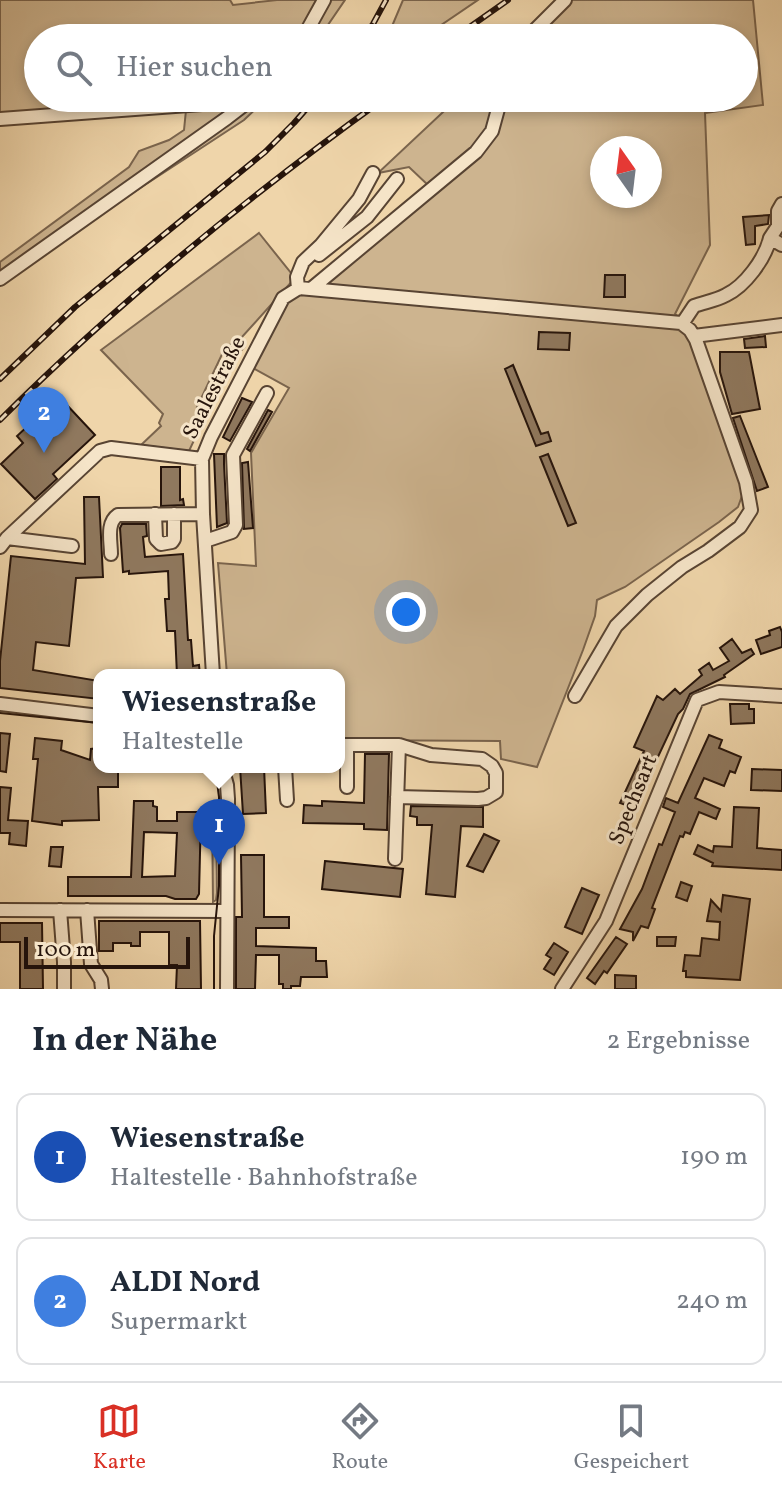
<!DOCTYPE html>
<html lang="de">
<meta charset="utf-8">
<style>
body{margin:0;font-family:Vollkorn,serif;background:#f2f2f3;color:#1f2937}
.compass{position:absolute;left:590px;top:136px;width:72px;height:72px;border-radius:50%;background:#fff;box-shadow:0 4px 12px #0003;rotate:346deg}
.scale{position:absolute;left:24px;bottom:20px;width:166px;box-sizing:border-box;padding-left:8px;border:4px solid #26140b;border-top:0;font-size:22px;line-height:28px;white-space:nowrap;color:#26140b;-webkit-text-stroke:6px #f5e4c8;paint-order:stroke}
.you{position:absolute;left:406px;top:612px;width:28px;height:28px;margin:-20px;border:6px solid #fff;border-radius:50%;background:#1a73e8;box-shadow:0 0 0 12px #1a73e833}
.badge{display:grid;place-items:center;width:52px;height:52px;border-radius:50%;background:#d93025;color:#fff;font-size:26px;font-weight:700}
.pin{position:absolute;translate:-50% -66px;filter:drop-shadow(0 2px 4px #0008)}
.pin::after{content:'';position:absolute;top:42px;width:28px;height:24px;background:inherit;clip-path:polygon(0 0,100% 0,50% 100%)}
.popup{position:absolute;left:93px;top:669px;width:252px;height:104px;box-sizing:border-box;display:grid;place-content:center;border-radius:16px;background:#fff;filter:drop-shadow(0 2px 6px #0005);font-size:26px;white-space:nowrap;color:#747a83}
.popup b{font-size:30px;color:#1f2937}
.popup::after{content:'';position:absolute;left:50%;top:100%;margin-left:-16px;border:16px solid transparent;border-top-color:#fff}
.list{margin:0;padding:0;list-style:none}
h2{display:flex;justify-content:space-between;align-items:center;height:104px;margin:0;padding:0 32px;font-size:34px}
h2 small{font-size:26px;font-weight:400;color:#747a83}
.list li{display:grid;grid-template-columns:52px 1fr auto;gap:24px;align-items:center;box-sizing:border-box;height:128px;margin:0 16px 16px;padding:0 16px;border:2px solid #e0e1e3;border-radius:16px}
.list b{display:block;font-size:30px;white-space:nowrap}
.list p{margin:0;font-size:26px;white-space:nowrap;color:#747a83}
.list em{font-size:26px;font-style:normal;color:#747a83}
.icon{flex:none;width:44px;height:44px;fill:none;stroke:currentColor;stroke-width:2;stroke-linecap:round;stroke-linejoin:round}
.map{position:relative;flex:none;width:782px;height:989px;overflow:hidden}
.search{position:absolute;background:#fff;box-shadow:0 4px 12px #0003;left:24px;right:24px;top:24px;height:88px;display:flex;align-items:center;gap:20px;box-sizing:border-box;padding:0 28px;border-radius:44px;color:#747a83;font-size:30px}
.sheet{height:392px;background:#fff}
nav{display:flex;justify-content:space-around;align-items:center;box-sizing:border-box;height:112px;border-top:2px solid #e0e1e3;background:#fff;font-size:22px;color:#747a83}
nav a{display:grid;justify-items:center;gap:4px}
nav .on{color:#d93025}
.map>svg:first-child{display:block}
.green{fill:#cdb48f;stroke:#7a644d;stroke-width:2;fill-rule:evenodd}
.building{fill:#8f785e;stroke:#26140b;stroke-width:2;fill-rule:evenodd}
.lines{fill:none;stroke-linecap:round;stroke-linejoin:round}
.minor-casing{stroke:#584433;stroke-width:16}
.minor{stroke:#f5e4c8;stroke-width:12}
.tram{stroke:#26140b;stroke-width:2}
.rail-casing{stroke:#26140b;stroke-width:6}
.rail{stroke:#f5e4c8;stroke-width:3;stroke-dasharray:9;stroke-linecap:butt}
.labels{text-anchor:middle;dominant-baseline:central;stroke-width:6;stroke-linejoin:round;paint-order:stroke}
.street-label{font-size:22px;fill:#26140b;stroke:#f5e4c8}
</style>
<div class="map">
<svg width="782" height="989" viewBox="0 0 782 989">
<rect width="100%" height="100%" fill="#efd5aa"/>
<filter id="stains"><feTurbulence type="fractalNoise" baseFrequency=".0025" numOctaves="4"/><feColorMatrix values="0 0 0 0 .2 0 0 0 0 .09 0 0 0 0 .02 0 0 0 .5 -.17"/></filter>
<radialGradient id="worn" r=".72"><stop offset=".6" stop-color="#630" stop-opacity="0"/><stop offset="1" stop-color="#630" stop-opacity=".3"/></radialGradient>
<!-- green -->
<path class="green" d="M 0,0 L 230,0 L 233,5 L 277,0 L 345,0 L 319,38 L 38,38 L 38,98 L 267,98 L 244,120 L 102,213 L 0,285 L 0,262 L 129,167 L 139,151 L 169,140 L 184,130 L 186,110 L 0,123 Z
M 403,0 L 478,0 L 422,38 L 387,38 Z
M 558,0 L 753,0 L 763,105 L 705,113 L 710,245 L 675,314 L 686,322 L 738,473 L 743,493 L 738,507 L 719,522 L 625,587 L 597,600 L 595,616 L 583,650 L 537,767 L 501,759 L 500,741 L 339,740 L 339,675 L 227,675 L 218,563 L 256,566 L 251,453 L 289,388 L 253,368 L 293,290 L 330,289 L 331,269 L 430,187 L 409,167 L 378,173 L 458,98 L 744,98 L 744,38 L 522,38 ZM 602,148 L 650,148 L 650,196 L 602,196 Z
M 259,233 L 295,278 L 242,337 L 225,348 L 197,407 L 207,413 L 189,451 L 141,445 L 161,426 L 159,423 L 163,414 L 101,350 Z
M 212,806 L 216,806 L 217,893 L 216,900 L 213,902 Z"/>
<!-- building -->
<path class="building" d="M 769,215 L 768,224 L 755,226 L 755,244 L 746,245 L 743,217 Z
M 605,275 L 625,275 L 625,297 L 604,297 Z
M 539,332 L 570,333 L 569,350 L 538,349 Z
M 765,336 L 766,347 L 745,348 L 744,339 Z
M 237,341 L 244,347 L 236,356 L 209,410 L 202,406 L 229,351 Z
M 720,352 L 749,352 L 760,409 L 732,414 L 720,372 Z
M 513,365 L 541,434 L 548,432 L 551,441 L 536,446 L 505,369 Z
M 242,398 L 252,402 L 230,441 L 223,437 Z
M 65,403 L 95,435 L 53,474 L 57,479 L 35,499 L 1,464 L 23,443 L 17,436 L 31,423 L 38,429 Z
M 268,410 L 272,412 L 250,451 L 247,449 Z
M 740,416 L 768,487 L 757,491 L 733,418 Z
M 214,454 L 224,454 L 224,464 L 227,523 L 217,527 Z
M 548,454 L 576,523 L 568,526 L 540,457 Z
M 248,462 L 253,528 L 244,529 L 242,463 Z
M 161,467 L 180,467 L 180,500 L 183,499 L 184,505 L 161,506 Z
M 84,497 L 99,497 L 103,577 L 76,578 L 69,646 L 36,642 L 33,670 L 99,681 L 99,699 L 0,688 L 0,661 L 11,556 L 85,564 Z
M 122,524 L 146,524 L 147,536 L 143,537 L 145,557 L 183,554 L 188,640 L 191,640 L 193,666 L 199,665 L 200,675 L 177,675 L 175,631 L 167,631 L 165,599 L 169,599 L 168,571 L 129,574 L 129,571 L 123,572 L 120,528 Z
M 780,627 L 782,632 L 782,647 L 761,654 L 756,640 L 770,635 L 769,631 Z
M 732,639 L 742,653 L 751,649 L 754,654 L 724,675 L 725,677 L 690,694 L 683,709 L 678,714 L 634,808 L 620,803 L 644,751 L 634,747 L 657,696 L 663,700 L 675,689 L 680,694 L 702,675 L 699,670 L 709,663 L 713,670 L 729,661 L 720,648 Z
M 730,704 L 749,704 L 749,709 L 754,709 L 754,723 L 731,724 Z
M 0,733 L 10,734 L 6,772 L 0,771 Z
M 709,735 L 722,740 L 719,748 L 741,757 L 735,773 L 730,771 L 724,786 L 704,778 L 695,798 L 720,809 L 716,819 L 699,812 L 690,834 L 685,832 L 683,837 L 680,836 L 652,908 L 655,909 L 648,928 L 641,926 L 633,941 L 633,932 L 620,929 L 642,889 L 659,844 L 662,845 L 675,812 L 663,807 L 666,798 L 678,803 Z
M 35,738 L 62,741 L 61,750 L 90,760 L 91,749 L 99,748 L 99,767 L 118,767 L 118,787 L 98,787 L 99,820 L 62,821 L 62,825 L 32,821 L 38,759 L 33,759 Z
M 365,754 L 389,754 L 387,830 L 364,829 L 364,824 L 303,823 L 304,805 L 322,806 L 322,801 L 364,803 Z
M 240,767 L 264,767 L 266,813 L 243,814 Z
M 752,769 L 782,770 L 782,791 L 751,790 Z
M 0,787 L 11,788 L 8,820 L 28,821 L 26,846 L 9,844 L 10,833 L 0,833 Z
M 134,801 L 153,801 L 153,806 L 157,807 L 157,821 L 177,821 L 177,812 L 201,812 L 199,894 L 196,899 L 175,899 L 166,896 L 68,896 L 68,877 L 131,877 ZM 144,832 L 177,833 L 175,876 L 142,877 Z
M 411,806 L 483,807 L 483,827 L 461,826 L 455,897 L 426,894 L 432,825 L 417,825 L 417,817 L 410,816 Z
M 734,807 L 759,808 L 757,848 L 782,850 L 782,870 L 712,866 L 713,863 L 694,854 L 698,845 L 713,852 L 714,846 L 732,847 Z
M 484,834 L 499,841 L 483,872 L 467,866 Z
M 51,847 L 63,847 L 61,867 L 49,866 Z
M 241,855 L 264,855 L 264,917 L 289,917 L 289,928 L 256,928 L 256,946 L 316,948 L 316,961 L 326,961 L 327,977 L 301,977 L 300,986 L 291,986 L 291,989 L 283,989 L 283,984 L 279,984 L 279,955 L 256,955 L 255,989 L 236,989 L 236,917 L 242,917 Z
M 325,861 L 403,869 L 400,897 L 322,889 Z
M 681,882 L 692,886 L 687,901 L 676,897 Z
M 582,888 L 599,895 L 582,934 L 565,927 Z
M 723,895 L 750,899 L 740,980 L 686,977 L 686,971 L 683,971 L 685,955 L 700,956 L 702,938 L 719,940 L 720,922 L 707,921 L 711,900 L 721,911 Z
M 99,921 L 200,921 L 201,989 L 176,989 L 177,965 L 169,965 L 169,932 L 140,932 L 140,946 L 131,946 L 131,943 L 113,943 L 113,951 L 99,951 Z
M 0,923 L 42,923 L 43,989 L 20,989 L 20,942 L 0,942 Z
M 616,937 L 627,944 L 607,973 L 604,971 L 595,984 L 587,978 Z
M 657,937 L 676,937 L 675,946 L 657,946 Z
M 554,943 L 568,952 L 554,975 L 544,969 L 551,958 L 546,955 Z
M 615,975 L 636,976 L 636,989 L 615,989 Z"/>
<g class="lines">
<defs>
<path id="minor" d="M 303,38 L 324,0
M 527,38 L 565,0
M 0,119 L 229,102 L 246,104
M 770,238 L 778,226 L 778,211 L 782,204
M 319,255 L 367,217 L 397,179
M 0,279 L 227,118 L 253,98
M 298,289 L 297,277 L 303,262 L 321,245 L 359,199 L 373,173
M 311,289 L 476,152 L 492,131 L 501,98
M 682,324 L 694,306 C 704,302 715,301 726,295 C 745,286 765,259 770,238 L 782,245
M 694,336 L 782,325
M 155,514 L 156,539 L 161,544 L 172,542 L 174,539 L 174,514
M 7,538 L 72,546
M 205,541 L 232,532 L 236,525 L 233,455 L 267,393
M 0,547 L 7,538 L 100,451 L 111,448 L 202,459
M 111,554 C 111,541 106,523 118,515 L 203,514
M 213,675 L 203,514 L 202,459 L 211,437 L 283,298 L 299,288 L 681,323 L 690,330 L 696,340 L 746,482 L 751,510 L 740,527 L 708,551 L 682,567 L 647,595 L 616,626 L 575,696
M 0,704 L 99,716
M 339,745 L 399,745 L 431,755 L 482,759 L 492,766 L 496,773 L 496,792 L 486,798 L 478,799 L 397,797
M 222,767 L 227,785 L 228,799 L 227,989
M 285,767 L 287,800
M 347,787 L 347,745
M 395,859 L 399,745
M 0,910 L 227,911
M 60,910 L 64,962 L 64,989
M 87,910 L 91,964 L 101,980 L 102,989
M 562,989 L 606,921 L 697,700 L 719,692 L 782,696"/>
</defs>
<!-- minor casing -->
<use href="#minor" class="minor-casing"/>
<!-- minor -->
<use href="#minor" class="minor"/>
<!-- tram -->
<path class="tram" d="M 0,713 L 99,723
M 210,767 L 217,782 L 219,797 L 219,886 L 214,936 L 214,989"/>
<defs>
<path id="rail" d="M 363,38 L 373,24 L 386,0
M 454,38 L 508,0
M 0,379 L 75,307 L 265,152 L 294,123 L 316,98
M 0,420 C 118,302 249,196 385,98"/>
</defs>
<!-- rail casing -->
<use href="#rail" class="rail-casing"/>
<!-- rail -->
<use href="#rail" class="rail"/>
</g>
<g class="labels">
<!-- street labels -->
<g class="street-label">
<text transform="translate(215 388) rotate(-63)">Saalestraße</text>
<text transform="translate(634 800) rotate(-68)">Spechsart</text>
</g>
</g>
<rect width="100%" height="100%" filter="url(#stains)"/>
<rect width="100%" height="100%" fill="url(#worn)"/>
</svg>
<svg class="compass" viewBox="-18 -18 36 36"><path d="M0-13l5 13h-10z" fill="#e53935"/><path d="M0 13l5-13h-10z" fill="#747a83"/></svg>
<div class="scale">100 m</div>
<div class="you"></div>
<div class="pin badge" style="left:219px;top:865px;background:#1a4fb4">1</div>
<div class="popup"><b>Wiesenstraße</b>Haltestelle</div>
<div class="pin badge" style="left:44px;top:453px;background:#3f7fe0">2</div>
<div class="search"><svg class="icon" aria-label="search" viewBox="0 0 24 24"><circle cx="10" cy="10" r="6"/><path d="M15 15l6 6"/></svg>Hier suchen</div>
</div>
<section class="sheet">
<h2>In der Nähe<small>2 Ergebnisse</small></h2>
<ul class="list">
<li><span class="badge" style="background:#1a4fb4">1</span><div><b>Wiesenstraße</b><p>Haltestelle · Bahnhofstraße</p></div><em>190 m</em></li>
<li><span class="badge" style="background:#3f7fe0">2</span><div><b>ALDI Nord</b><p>Supermarkt</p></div><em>240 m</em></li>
</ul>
</section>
<nav>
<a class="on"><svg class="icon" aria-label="map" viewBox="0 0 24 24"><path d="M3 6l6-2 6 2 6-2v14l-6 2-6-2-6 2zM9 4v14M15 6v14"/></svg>Karte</a>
<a><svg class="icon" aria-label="directions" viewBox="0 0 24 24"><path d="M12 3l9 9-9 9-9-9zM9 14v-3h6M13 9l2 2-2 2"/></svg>Route</a>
<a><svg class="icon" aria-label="saved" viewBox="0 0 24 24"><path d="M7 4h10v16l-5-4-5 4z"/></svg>Gespeichert</a>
</nav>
